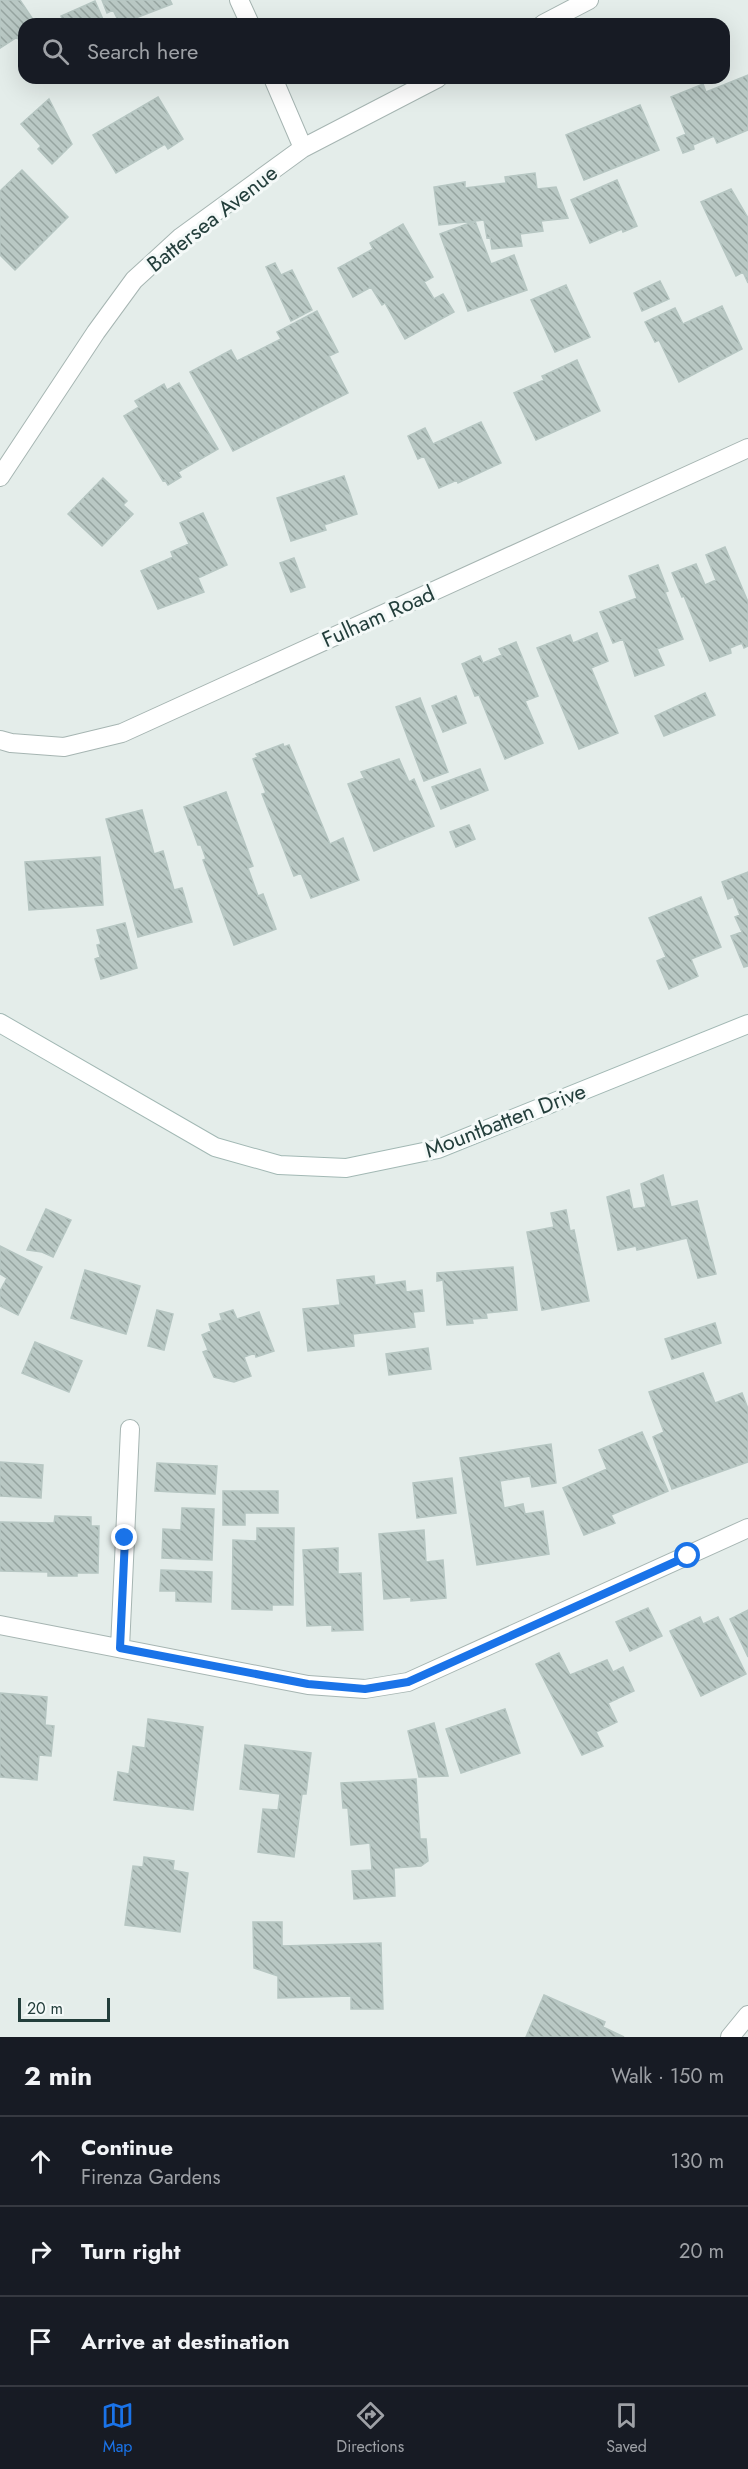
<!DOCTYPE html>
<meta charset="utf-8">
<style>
body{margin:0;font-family:Jost,sans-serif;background:#242831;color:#f1f3f6}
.scale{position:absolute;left:18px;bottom:15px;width:92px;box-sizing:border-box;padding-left:6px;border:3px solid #233e3b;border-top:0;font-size:16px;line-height:21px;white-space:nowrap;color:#233e3b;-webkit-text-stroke:4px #f4f9f8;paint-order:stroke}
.stop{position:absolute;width:18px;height:18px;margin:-14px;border:4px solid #1a73e8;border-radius:50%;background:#fff}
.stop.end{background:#1a73e8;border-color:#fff;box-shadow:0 2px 6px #0008}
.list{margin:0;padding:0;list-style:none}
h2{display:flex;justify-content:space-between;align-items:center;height:78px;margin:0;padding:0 24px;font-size:26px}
h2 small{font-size:20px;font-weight:400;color:#9ea1a6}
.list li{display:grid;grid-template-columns:39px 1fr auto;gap:18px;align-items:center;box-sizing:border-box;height:90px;padding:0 24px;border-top:2px solid #363941}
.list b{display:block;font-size:22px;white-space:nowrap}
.list p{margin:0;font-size:20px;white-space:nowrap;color:#9ea1a6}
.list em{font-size:20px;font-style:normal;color:#9ea1a6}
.icon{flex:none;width:33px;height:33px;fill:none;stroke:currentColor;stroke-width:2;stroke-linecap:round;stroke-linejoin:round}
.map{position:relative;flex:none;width:748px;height:2037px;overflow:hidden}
.search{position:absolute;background:#171b24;box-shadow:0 6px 24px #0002;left:18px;right:18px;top:18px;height:66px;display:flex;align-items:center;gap:15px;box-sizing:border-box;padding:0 21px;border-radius:18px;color:#9ea1a6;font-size:22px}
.sheet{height:348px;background:#171b24}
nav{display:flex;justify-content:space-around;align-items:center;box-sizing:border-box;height:84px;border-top:2px solid #363941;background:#171b24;font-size:16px;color:#9ea1a6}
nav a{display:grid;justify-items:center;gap:3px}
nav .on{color:#1a73e8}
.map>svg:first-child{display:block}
.building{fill:url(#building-back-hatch);stroke:#b6c6c2;stroke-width:1.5}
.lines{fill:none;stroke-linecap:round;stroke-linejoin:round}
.minor-casing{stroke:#a6b5b2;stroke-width:20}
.secondary-casing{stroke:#a2b8b4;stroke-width:20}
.minor{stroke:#fff;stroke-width:18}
.secondary{stroke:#fff;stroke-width:18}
.route{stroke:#1a73e8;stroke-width:8}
.labels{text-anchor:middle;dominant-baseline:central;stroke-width:6;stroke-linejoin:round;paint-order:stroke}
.street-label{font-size:22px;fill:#233e3b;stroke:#f4f9f8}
</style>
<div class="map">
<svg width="748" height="2037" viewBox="0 0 748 2037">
<defs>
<pattern id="building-back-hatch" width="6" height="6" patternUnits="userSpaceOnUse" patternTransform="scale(1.5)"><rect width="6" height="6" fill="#b9c8c4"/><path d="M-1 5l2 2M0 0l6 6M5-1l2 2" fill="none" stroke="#96a4a0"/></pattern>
</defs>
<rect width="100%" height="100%" fill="#e4edea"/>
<!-- building -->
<path class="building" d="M 0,0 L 20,0 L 36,24 L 24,24 L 24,48 L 17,37 L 0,48 Z
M 102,0 L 170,0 L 172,4 L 120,24 L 113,10 L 107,13 Z
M 95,1 L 105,24 L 65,24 L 61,16 Z
M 748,75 L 748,130 L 717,143 L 714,136 L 693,145 L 694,149 L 683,153 L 677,138 L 686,134 L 671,97 L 703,84 L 706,92 Z
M 158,97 L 183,139 L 168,149 L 165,144 L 116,173 L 93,135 Z
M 49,99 L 72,144 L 52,164 L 38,149 L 41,146 L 21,124 Z
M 640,105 L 659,150 L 584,180 L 566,135 Z
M 22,170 L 68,217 L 15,270 L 0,255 L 0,191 Z
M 535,173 L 537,189 L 556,187 L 568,218 L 541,221 L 543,231 L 520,234 L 522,246 L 492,249 L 490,237 L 487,238 L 484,220 L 439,225 L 434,187 L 465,182 L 465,188 L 506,183 L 505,177 Z
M 617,180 L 637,226 L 623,232 L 622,229 L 590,243 L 571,200 Z
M 731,189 L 748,218 L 748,283 L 743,272 L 736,276 L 701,202 Z
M 475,221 L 491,264 L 514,255 L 527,290 L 468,311 L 440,234 Z
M 403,224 L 433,277 L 424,282 L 434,299 L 443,294 L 454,312 L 405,339 L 385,303 L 382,305 L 371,287 L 353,297 L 338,268 L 373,249 L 370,243 Z
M 275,263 L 281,275 L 292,270 L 312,310 L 291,321 L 266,267 Z
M 660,281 L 669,299 L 642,311 L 634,293 Z
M 566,285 L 590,337 L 555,352 L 531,300 Z
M 722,306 L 742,349 L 679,382 L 659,340 L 655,342 L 645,322 L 675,308 L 683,324 Z
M 317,311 L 338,352 L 329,356 L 348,393 L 233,451 L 190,372 L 231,350 L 237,361 L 281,339 L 277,332 Z
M 577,360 L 600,411 L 536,440 L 514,393 L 544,380 L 542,376 Z
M 179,383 L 218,449 L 178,472 L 181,477 L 168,485 L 165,480 L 163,481 L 124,416 L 139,407 L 135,401 L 164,384 L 167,390 Z
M 481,422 L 501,463 L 458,483 L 457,480 L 439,488 L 424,456 L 418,459 L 408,436 L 425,428 L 433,444 Z
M 344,476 L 357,514 L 324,525 L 326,530 L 291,541 L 277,498 Z
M 103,478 L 127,501 L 123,505 L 133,514 L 102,546 L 68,514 Z
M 203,513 L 227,565 L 198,578 L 204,592 L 158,609 L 141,571 L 173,557 L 171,552 L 189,544 L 180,523 Z
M 725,547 L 748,602 L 748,646 L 744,648 L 742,643 L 730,648 L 731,653 L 710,661 L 684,596 L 682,597 L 672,573 L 696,564 L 705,585 L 716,580 L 706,555 Z
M 294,558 L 305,587 L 291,592 L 280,563 Z
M 658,565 L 668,591 L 665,592 L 683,639 L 657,649 L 664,665 L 635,676 L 623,639 L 613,643 L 600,612 L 637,598 L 629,576 Z
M 597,633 L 608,661 L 591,668 L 618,733 L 579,749 L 537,648 L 570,635 L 573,643 Z
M 516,642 L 538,696 L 525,701 L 543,743 L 505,759 L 479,695 L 475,696 L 462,664 L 480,656 L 483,663 L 502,655 L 499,649 Z
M 705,693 L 715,715 L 664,736 L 655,716 Z
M 456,696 L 466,723 L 443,732 L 432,706 Z
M 420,698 L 448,772 L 424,781 L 396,707 Z
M 283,744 L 284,747 L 289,745 L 330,844 L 343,838 L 359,880 L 311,898 L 301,873 L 294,876 L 262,794 L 266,793 L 253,759 L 258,757 L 256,754 Z
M 399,759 L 409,782 L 414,779 L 434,826 L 374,851 L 348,784 L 364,778 L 361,772 Z
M 480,769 L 488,790 L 441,809 L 432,787 Z
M 226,792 L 253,866 L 248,868 L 258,896 L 263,894 L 276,929 L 234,945 L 203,860 L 206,859 L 201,845 L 198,845 L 184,807 Z
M 142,810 L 154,854 L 163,851 L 174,890 L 182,888 L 192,922 L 138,937 L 106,819 Z
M 469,825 L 475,839 L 456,847 L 450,832 Z
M 100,857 L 103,905 L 29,910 L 25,862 Z
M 748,872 L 748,966 L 744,967 L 731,936 L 742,932 L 735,917 L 740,915 L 733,897 L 728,899 L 722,882 Z
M 701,897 L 721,947 L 691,959 L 698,976 L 669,989 L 657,961 L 666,957 L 649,918 Z
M 125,923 L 137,968 L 101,979 L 95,959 L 100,957 L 97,945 L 101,944 L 97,930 Z
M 663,1175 L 671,1207 L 697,1201 L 716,1274 L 698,1278 L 687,1238 L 637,1250 L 636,1246 L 618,1250 L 607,1197 L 629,1190 L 633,1209 L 646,1207 L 641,1184 Z
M 46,1209 L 71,1220 L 53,1257 L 42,1252 L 27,1250 Z
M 566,1210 L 570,1231 L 574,1230 L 589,1301 L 542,1310 L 527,1232 L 554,1227 L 551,1213 Z
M 0,1246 L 42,1267 L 18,1315 L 0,1306 L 0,1291 L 7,1278 L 0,1274 Z
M 513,1267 L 517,1310 L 486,1313 L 487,1318 L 472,1319 L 473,1323 L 447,1325 L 443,1280 L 437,1281 L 437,1273 Z
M 85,1270 L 140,1286 L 126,1334 L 71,1318 Z
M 374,1276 L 375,1285 L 405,1281 L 406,1292 L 422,1290 L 424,1311 L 413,1312 L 415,1327 L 353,1334 L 354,1346 L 308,1351 L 303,1309 L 340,1305 L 337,1280 Z
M 157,1310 L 173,1314 L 164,1350 L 148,1346 Z
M 233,1310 L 237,1319 L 259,1312 L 274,1351 L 256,1357 L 255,1353 L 244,1357 L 251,1376 L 234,1382 L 214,1377 L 203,1352 L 208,1350 L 202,1335 L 211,1331 L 209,1324 L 222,1320 L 220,1314 Z
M 715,1323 L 721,1343 L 672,1359 L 665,1339 Z
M 35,1342 L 82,1361 L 69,1392 L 22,1373 Z
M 428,1348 L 431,1369 L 389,1375 L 386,1354 Z
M 703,1373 L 715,1403 L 742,1393 L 748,1409 L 748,1462 L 672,1489 L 653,1437 L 664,1432 L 649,1392 Z
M 642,1432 L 668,1491 L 611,1515 L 615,1523 L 584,1535 L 563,1488 L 607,1469 L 599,1450 Z
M 551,1444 L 556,1483 L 532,1487 L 530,1476 L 500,1481 L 504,1508 L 523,1504 L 525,1514 L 543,1511 L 549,1554 L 477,1565 L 460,1458 Z
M 0,1462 L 43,1465 L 41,1498 L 0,1496 Z
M 157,1463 L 217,1466 L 215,1494 L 155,1491 Z
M 452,1478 L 456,1513 L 417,1518 L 413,1483 Z
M 223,1491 L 278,1491 L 278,1513 L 245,1513 L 245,1525 L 223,1525 Z
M 182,1508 L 214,1509 L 212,1560 L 162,1558 L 163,1529 L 181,1530 Z
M 55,1516 L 91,1517 L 91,1526 L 99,1526 L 98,1573 L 77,1573 L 77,1576 L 48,1576 L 48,1572 L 0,1571 L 0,1522 L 54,1523 Z
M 257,1528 L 294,1528 L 293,1605 L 272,1605 L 272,1610 L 232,1609 L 233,1540 L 257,1541 Z
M 424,1530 L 426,1562 L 443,1560 L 446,1598 L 411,1601 L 411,1597 L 384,1599 L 379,1534 Z
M 338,1548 L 338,1574 L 361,1573 L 363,1630 L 332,1631 L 332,1625 L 307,1626 L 303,1550 Z
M 161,1570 L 212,1572 L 211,1602 L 176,1601 L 176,1591 L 160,1591 Z
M 648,1608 L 662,1636 L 630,1651 L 616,1622 Z
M 748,1610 L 748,1657 L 730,1619 Z
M 700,1617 L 703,1624 L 718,1617 L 746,1674 L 701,1696 L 670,1631 Z
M 559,1653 L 570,1675 L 607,1660 L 613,1672 L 623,1667 L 634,1691 L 608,1703 L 617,1722 L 596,1732 L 603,1746 L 582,1755 L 536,1664 Z
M 0,1693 L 47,1697 L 45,1725 L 54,1726 L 51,1756 L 39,1755 L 37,1780 L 0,1777 Z
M 505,1709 L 520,1753 L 461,1773 L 446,1729 Z
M 148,1719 L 203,1727 L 193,1810 L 114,1800 L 118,1772 L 129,1774 L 133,1746 L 145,1748 Z
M 434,1723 L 448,1776 L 419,1777 L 408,1731 Z
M 245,1745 L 311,1753 L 306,1794 L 302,1794 L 294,1857 L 258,1852 L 263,1809 L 278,1810 L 280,1794 L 240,1789 Z
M 416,1779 L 420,1839 L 426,1839 L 428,1861 L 421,1866 L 394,1868 L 395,1896 L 354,1899 L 352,1871 L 372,1870 L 370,1843 L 351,1845 L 348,1808 L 343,1808 L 341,1783 Z
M 144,1857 L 174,1861 L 173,1870 L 188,1873 L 180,1932 L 125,1925 L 133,1866 L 143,1867 Z
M 253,1922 L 282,1922 L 282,1946 L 381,1943 L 383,2009 L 351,2009 L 351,1996 L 278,1998 L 278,1976 L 254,1968 Z
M 544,1995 L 605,2022 L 603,2027 L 624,2037 L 526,2037 Z"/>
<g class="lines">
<defs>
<path id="minor" d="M 239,0 L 250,24
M 543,24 L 589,0
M 273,78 L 303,148
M 0,477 L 96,332 L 134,280 L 181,237 L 303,148 L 438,78
M 0,740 L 11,743 L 64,747 L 122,733 L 748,448
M 0,1625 L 308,1685 L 365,1689 L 408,1682 L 748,1528
M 120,1648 L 130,1429
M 730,2037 L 748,2015"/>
<path id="secondary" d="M 0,1023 L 215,1147 L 279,1165 L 346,1168 L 438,1149 L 748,1024"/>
</defs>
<!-- minor casing -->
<use href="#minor" class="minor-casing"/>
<!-- secondary casing -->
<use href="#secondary" class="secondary-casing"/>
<!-- minor -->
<use href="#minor" class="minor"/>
<!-- secondary -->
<use href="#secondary" class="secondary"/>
</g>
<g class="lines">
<!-- route -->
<path class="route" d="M 125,1538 L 120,1648 L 308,1684 L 365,1689 L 408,1682 L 688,1556"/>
</g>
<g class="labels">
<!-- street labels -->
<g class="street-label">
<text transform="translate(212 218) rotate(-38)">Battersea Avenue</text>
<text transform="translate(378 616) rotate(-24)">Fulham Road</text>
<text transform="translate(505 1120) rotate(-21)">Mountbatten Drive</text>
</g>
</g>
</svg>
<div class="scale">20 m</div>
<div class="stop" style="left:688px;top:1556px"></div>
<div class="stop end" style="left:125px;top:1538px"></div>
<div class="search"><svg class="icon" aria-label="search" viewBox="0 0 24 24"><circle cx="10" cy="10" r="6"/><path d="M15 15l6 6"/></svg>Search here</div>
</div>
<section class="sheet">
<h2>2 min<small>Walk · 150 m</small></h2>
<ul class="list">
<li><svg class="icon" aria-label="ahead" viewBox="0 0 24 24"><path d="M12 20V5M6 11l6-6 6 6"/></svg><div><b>Continue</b><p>Firenza Gardens</p></div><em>130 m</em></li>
<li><svg class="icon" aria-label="right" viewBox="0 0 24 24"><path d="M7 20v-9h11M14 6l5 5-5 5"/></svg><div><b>Turn right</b></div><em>20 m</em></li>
<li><svg class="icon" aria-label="arrive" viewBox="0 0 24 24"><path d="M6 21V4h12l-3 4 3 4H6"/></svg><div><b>Arrive at destination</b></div></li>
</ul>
</section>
<nav>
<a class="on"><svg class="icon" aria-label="map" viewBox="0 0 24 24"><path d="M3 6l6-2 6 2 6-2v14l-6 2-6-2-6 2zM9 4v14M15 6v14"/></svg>Map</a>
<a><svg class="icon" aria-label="directions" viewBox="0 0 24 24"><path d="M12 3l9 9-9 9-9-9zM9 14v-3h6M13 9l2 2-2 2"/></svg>Directions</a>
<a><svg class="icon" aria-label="saved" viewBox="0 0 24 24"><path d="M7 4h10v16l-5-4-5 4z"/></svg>Saved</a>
</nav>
